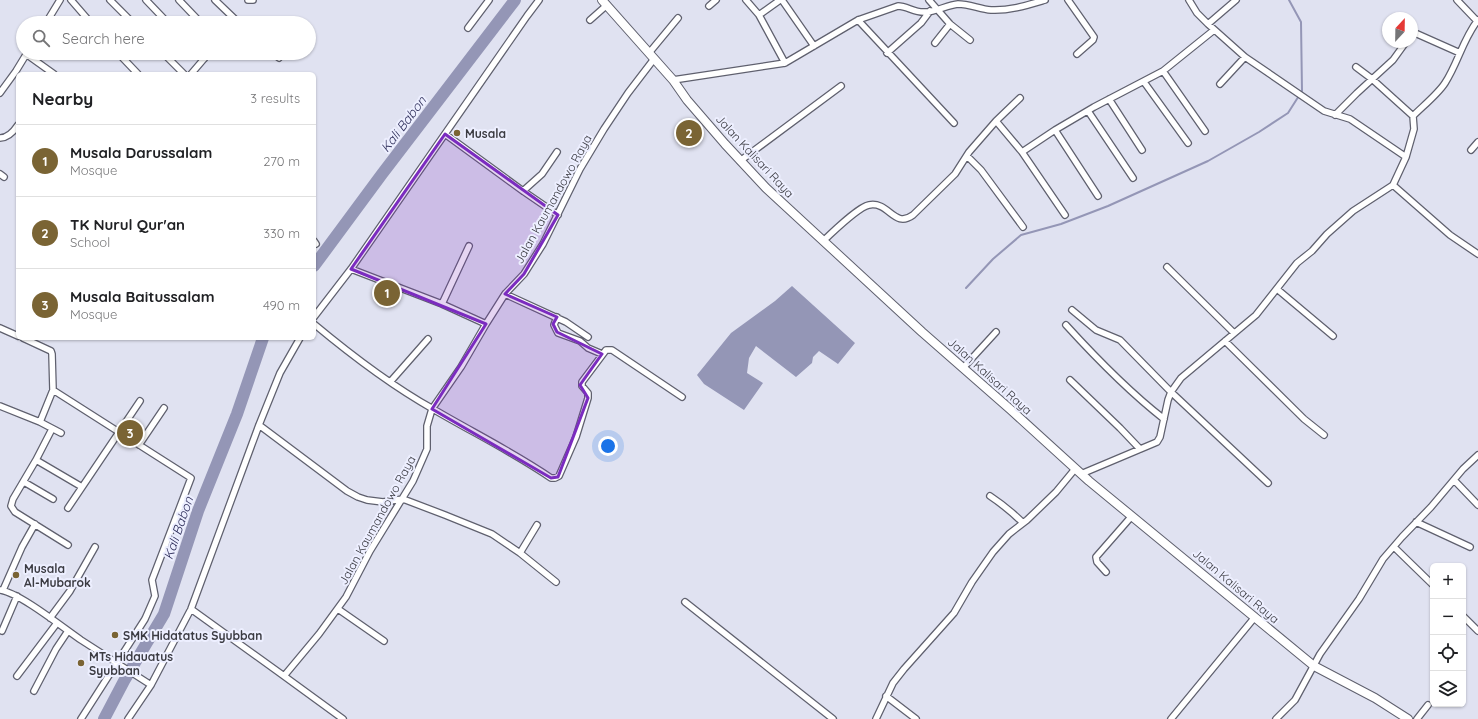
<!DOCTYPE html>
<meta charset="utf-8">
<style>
body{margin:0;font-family:Quicksand,sans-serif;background:#f2f2f2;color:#202124}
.controls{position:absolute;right:12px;bottom:12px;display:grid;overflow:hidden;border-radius:6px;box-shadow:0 1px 3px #0004}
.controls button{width:36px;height:36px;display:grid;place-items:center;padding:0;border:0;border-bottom:1px solid #e0e0e0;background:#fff;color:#202124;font:20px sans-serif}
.compass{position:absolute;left:1382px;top:12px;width:36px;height:36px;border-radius:50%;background:#fff;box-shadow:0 1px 3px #0004;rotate:22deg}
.you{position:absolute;left:608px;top:446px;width:14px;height:14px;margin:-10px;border:3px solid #fff;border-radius:50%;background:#1a73e8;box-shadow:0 0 0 6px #1a73e833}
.badge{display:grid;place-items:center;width:26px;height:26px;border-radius:50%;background:#7a6434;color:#fff;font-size:13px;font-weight:700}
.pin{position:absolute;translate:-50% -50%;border:2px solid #fff;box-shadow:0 1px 4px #0006}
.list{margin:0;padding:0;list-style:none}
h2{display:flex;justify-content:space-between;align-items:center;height:52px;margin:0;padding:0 16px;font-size:17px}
h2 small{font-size:13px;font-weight:400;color:#757577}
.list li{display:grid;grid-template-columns:26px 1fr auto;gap:12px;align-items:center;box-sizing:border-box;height:72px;padding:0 16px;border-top:1px solid #e0e0e0}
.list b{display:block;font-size:15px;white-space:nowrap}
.list p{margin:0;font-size:13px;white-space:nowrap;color:#757577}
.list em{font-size:13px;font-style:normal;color:#757577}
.icon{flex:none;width:22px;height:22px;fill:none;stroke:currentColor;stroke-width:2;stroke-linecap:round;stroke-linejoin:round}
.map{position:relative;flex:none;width:1478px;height:719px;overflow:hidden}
.search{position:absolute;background:#fff;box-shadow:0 1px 3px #0004;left:16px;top:16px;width:300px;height:44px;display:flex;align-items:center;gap:10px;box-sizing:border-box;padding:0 14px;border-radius:22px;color:#757577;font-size:15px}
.panel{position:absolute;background:#fff;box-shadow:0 1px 3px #0004;left:16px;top:72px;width:300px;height:268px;border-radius:6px}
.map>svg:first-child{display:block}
.water{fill:#9496b6}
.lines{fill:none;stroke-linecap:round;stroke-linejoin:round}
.stream{stroke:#9496b6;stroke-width:2}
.river{stroke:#9496b6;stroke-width:12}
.street-casing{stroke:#5f606e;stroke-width:8}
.secondary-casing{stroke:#5f606e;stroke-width:10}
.street{stroke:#fff;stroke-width:5.5}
.secondary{stroke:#fff;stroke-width:8}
.marked{fill:#7b2cbf;fill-opacity:0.2;stroke:#7b2cbf;stroke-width:3;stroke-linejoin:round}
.poi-dot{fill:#7a6434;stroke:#edefff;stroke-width:1.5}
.labels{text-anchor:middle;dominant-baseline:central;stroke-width:4;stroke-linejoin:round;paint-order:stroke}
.poi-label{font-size:12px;font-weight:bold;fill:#3b3b42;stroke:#edefff;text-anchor:start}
.street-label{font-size:12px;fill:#3b3b42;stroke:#edefff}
.water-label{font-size:13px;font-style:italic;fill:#2f2f5b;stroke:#edefff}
</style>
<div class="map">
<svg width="1478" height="719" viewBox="0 0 1478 719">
<rect width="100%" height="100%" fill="#e0e2f1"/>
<!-- water -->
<path class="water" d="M 792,286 L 855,343 L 838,364 L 819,351 L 813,357 L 812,363 L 796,377 L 756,346 L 749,358 L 747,373 L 763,383 L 744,410 L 704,384 L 697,375 L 731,333 L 775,301 Z"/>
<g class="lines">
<!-- stream -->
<path class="stream" d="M 966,288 L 993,259 L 1021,235 L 1061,224 L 1108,206 L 1208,161 L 1259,132 L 1288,113 L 1302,91 L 1301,22 L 1289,0"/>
<!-- river -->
<path class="river" d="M 314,266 L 382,174 L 515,0
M 104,719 L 124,681 L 164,614 L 198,511 L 237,414 L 263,338"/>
<defs>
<path id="street" d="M 71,0 L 91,23
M 110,0 L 133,23
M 146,0 L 168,23
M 179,0 L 201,23
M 215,0 L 239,23
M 248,0 L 253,0
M 746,0 L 759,15 L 785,63
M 782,0 L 814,46
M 929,0 L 950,24 L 970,40
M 1068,0 L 1094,37 L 1093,40 L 1077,54
M 1189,0 L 1197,13 L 1208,24 L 1245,57 L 1324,111 L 1350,119 L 1406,157
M 1457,0 L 1478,22
M 709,6 L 716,0
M 759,15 L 780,0
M 590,20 L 607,5
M 858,20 L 954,123
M 46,23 L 60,0
M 1208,24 L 1236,0
M 468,28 L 489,0
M 1412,33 L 1415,33 L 1460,53
M 935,43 L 950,24
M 118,53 L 138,74
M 163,53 L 184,74
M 198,53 L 204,59
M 273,53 L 279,58
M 649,53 L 678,18
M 887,53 L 921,23 L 930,11
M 26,54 L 54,74
M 1356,67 L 1372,79 L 1413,116
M 1163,71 L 1205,131
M 191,74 L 209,53
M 673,80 L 785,63 L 858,20 L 898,6 C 907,6 915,13 925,12 C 936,12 947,5 958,4 C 969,4 980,9 991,10 C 1009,11 1028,5 1045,0
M 1144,82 L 1188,143
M 1220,84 L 1245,57
M 0,93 L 16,71 L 27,53
M 1109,99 L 1142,150
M 1088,111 L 1133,178
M 1335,115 L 1357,93 L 1393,60 L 1406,42
M 996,121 L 1022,152 L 1065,215
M 1055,130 L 1098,196
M 445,134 L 523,191 L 558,215
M 0,138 C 7,138 14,131 18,125
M 1471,150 L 1478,142
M 1022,152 L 1055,130 L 1094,107 L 1163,71 L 1214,30
M 967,156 L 981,170 L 1023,227
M 740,161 L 841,86
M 0,174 L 4,177
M 1393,185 L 1450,235 L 1478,254
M 523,191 L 542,174 L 557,152
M 824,240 C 833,232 858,207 869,205 C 889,201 894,229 913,215 L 955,174 L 969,152 L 996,121 L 1020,98
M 314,241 L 316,244
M 1167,267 L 1234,333
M 351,269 L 442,304 L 486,324
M 1277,289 L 1333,336
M 505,294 L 566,322 L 588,337
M 442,304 L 469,246
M 1072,310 L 1096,330 L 1120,340 L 1171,392 L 1268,483
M 314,317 L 351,269 L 527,16 L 539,0
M 557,317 L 554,325 L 558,333 L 580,341 L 588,348 L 602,354
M 314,324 C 350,354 392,386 433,409 C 472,432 513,452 551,478 L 555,478 L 559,476 L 576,437 L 588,398 L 588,393 L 582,386 L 582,382 L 606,350 L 612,350 L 682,397
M 1066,325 C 1097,359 1128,391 1164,419
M 0,328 L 18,336
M 23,338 L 51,351 L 52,354 L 53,390
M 1225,341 L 1304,419 L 1324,435
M 963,368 L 996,332
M 1070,380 L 1120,428 L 1140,449
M 391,381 L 428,339
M 0,406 L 40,422 L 53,390 L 191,478 L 152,580 L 155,596 L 145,619 L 81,719
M 40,422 L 61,433
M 259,425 L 347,491 L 358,497 L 367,500 L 383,502 L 403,499 L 445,515 L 492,534 L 520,553 L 556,582
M 52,429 L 36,460 L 13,499 L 11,506 L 15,512 L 68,545
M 139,445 L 164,408
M 36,460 L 82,487
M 1081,474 L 1157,442 L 1160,437 L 1168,400 L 1171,392 L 1181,378 L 1256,315 L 1297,263 L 1312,251 L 1327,234 L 1353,211 L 1393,185 L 1406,157 L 1414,129 L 1413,116 C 1423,106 1438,94 1445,83 C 1458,63 1463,39 1478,20
M 1454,480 L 1478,505
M 24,482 L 53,499
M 990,496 C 1002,504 1013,513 1023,523
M 68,508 L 140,401
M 1416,522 L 1470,547
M 1394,547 L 1433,585
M 520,553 L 537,525
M 1106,572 L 1097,562 L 1096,557 L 1131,517
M 0,590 C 20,593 62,627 81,640 C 104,655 128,670 151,685
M 3,590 L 22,547 L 35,524
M 685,602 L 833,719
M 191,609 L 284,676
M 338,609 L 384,641
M 1463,616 L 1478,631
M 50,618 L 70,591 L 95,547
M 2,631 L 17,596
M 17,676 L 57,623
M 34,691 L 56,649 L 68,631
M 886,696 L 916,719
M 128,719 L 151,685 L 191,609 L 259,425 L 280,373 L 300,338
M 343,719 L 284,676 L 319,634 L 346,597 L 370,551 L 413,481 L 427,449 L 427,426 L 432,409 L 461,367 L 486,324 L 505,294 L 524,274 L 543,244 L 580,169 L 604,129 L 628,93 L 654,59
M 876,719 L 893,683 L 904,669 L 954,613 L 972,582 L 993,552 L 1009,534 L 1027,520 L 1056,492 L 1075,469
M 1171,719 L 1255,617
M 1276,719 L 1295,700 L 1320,654 L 1359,599 L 1383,559 L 1402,537 L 1431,507 L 1463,469 L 1478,455
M 1417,719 L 1428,705"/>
<path id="secondary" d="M 602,0 L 673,80 L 687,100 L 725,144 L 766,188 L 922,332 L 1011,410 L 1089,481 L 1314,666 L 1375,698 L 1408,719"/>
</defs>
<!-- street casing -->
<use href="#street" class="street-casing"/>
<!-- secondary casing -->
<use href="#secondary" class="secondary-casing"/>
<!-- street -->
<use href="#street" class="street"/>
<!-- secondary -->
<use href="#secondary" class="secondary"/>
</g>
<!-- marked area -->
<path class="marked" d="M 445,134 L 558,215 L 524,274 L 505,294 L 557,317 L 553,324 L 557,332 L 602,354 L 580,385 L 588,398 L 558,477 L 551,478 L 432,409 L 486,324 L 351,269 Z"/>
<!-- markers -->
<g class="poi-dot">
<circle cx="457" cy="133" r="4"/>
<circle cx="16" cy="575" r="4"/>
<circle cx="115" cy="635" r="4"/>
<circle cx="81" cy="663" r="4"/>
</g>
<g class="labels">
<!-- poi labels -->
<g class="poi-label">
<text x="465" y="133">Musala</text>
<text x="24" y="568">Musala<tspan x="24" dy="14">Al-Mubarok</tspan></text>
<text x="123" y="635">SMK Hidatatus Syubban</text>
<text x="89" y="656">MTs Hidauatus<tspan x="89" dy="14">Syubban</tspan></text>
</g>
<!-- street labels -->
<g class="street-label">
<text transform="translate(755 156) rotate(47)">Jalan Kalisari Raya</text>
<text transform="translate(553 199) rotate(-61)">Jalan Kaumandowo Raya</text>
<text transform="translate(990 376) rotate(42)">Jalan Kalisari Raya</text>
<text transform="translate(377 520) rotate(-61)">Jalan Kaumandowo Raya</text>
<text transform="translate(1236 586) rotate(40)">Jalan Kalisari Raya</text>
</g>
<!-- water labels -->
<g class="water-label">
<text transform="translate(403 124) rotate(-53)">Kali Babon</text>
<text transform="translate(178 528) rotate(-71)">Kali Babon</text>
</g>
</g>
</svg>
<div class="controls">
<button>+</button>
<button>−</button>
<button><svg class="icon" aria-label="locate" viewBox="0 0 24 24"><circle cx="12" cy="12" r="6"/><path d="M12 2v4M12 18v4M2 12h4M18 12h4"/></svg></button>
<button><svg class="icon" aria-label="layers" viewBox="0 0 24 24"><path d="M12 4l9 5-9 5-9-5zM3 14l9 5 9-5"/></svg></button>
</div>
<svg class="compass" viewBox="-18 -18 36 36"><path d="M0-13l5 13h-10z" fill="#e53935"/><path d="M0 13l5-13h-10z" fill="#757577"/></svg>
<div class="you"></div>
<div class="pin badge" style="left:387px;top:293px">1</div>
<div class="pin badge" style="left:689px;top:133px">2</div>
<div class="pin badge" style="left:130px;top:433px">3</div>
<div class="search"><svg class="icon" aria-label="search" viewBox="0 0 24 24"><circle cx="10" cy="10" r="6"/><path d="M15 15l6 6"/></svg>Search here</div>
<section class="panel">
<h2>Nearby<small>3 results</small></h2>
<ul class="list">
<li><span class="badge">1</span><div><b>Musala Darussalam</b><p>Mosque</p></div><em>270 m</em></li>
<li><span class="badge">2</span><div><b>TK Nurul Qur'an</b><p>School</p></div><em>330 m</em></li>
<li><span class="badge">3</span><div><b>Musala Baitussalam</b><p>Mosque</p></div><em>490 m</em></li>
</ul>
</section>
</div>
